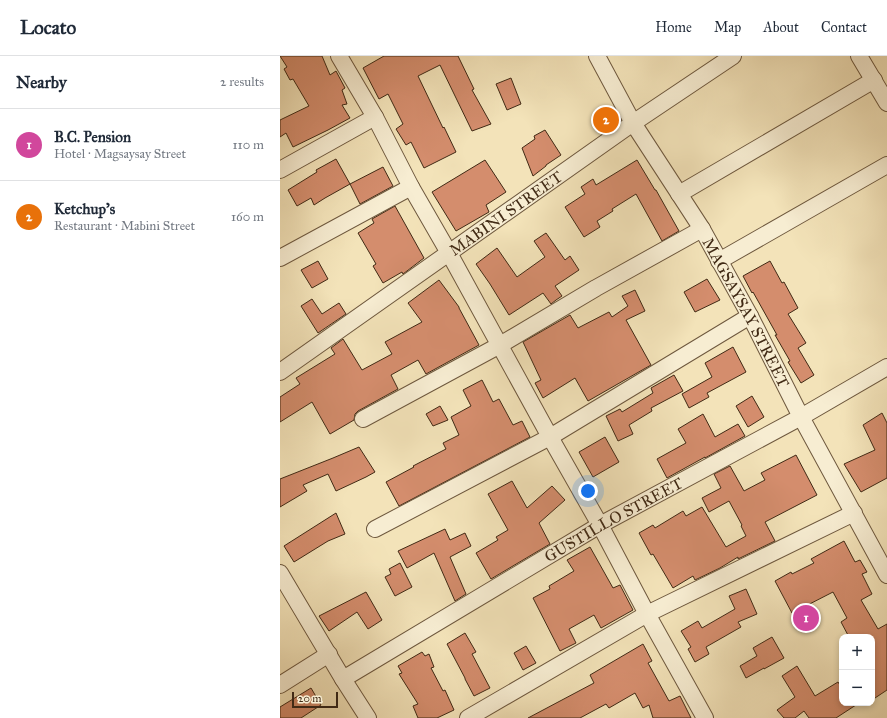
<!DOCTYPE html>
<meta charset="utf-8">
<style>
body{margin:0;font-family:"IM FELL Great Primer",serif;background:#f6f6f7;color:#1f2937}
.controls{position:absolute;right:12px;bottom:12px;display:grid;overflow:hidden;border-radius:8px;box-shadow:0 2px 6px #0003}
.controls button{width:36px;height:36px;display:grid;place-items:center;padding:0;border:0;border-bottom:1px solid #e0e1e3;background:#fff;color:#1f2937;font:20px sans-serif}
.scale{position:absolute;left:12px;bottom:10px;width:46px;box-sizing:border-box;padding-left:4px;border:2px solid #412a15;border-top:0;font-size:11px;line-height:14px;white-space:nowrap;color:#412a15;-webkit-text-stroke:3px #f7edd2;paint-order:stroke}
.you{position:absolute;left:308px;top:435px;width:14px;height:14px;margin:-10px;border:3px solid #fff;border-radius:50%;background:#1a73e8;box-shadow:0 0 0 6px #1a73e833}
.badge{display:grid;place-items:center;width:26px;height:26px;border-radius:50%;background:#8f2418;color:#fff;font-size:13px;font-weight:700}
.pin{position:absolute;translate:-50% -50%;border:2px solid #fff;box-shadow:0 1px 4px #0006}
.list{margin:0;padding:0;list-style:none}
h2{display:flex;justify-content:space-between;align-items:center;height:52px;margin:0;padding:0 16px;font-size:17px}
h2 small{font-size:13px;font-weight:400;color:#747a83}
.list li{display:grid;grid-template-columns:26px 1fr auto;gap:12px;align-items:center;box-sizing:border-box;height:72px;padding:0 16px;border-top:1px solid #e0e1e3}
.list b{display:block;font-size:15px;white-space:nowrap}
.list p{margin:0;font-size:13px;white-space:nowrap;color:#747a83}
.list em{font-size:13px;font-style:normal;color:#747a83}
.map{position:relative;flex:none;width:607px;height:662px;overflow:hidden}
header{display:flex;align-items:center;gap:24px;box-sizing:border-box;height:56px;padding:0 20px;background:#fff;border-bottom:1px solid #e0e1e3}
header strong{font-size:19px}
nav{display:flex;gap:22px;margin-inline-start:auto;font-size:14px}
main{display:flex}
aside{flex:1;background:#fff}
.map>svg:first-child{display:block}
.building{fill:#d48d6d;stroke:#412a15}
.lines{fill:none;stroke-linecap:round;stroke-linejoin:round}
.minor-casing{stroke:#6e583e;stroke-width:18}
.minor{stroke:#f7edd2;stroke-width:16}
.labels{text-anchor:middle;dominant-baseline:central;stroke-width:3.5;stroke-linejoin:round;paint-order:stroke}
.street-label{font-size:16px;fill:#412a15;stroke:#f7edd2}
</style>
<header>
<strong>Locato</strong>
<nav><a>Home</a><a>Map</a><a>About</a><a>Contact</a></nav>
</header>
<main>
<aside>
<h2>Nearby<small>2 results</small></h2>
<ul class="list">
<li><span class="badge" style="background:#d1479c">1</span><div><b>B.C. Pension</b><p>Hotel · Magsaysay Street</p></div><em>110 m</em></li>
<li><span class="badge" style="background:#e8710a">2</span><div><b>Ketchup's</b><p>Restaurant · Mabini Street</p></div><em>160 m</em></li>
</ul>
</aside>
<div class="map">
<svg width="607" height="662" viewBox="0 0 607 662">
<rect width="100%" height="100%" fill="#f3e3b9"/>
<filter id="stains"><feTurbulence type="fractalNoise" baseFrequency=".005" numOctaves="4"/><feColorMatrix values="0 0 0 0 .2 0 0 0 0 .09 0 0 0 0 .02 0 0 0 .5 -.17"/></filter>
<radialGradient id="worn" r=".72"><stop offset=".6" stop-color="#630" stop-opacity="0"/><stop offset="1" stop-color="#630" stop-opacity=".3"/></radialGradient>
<!-- building -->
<path class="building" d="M 0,0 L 42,0 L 50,19 L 56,15 L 65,32 L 62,34 L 67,48 L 62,49 L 70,62 L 48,74 L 13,91 L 6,77 L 0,81 L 0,64 L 29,50 L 13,23 L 10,24 L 4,13 L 7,11 Z
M 104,0 L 178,0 L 194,33 L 192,34 L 211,68 L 192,75 L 160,9 L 138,20 L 163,72 L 164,71 L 176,96 L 144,112 L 131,86 L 126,89 L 116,73 L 123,68 L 108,38 L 99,43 L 83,12 Z
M 231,22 L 241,48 L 227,54 L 216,28 Z
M 265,74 L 281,99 L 266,109 L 266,110 L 253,120 L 242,92 L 255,83 L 254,80 Z
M 56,103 L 70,128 L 45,142 L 34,149 L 31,142 L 17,150 L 8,134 L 37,116 L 36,114 Z
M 205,104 L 226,136 L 206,149 L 209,156 L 176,175 L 152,136 Z
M 357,104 L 375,134 L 376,134 L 399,175 L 382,185 L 356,138 L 332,153 L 333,155 L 317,165 L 320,171 L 304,181 L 285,151 L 305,138 L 301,131 L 313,123 L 316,129 Z
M 103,111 L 113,130 L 80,148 L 70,128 Z
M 115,150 L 144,202 L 123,218 L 122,216 L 103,227 L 93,210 L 96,208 L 78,177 L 94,167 L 92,163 Z
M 266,177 L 285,204 L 290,200 L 299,214 L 275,230 L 282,240 L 276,244 L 271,248 L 263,237 L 229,259 L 210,228 L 196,208 L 217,192 L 237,221 L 265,201 L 254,185 Z
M 38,205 L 48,223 L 32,232 L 21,214 Z
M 490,205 L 502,227 L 504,226 L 518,252 L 508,258 L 526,287 L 518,292 L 534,319 L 521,327 L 508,306 L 510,305 L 495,279 L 497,279 L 473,236 L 472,237 L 463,220 Z
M 427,223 L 440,244 L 415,256 L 404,236 Z
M 159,224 L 179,251 L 179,252 L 199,289 L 146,318 L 138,304 L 111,319 L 118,333 L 78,355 L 75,358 L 74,364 L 50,378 L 32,346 L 0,366 L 0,341 L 20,328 L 16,322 L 55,298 L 51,292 L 63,283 L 82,314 L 112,298 L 105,286 L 142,266 L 128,247 Z
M 355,234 L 365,255 L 346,264 L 371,309 L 308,345 L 295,322 L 263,342 L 255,327 L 261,324 L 243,286 L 290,259 L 298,272 L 329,256 L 332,261 L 348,250 L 342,240 Z
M 32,243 L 42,258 L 59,247 L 66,258 L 38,277 L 21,250 Z
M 453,291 L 466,316 L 427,337 L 429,341 L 409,352 L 402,338 L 432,321 L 425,307 Z
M 394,319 L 403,335 L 371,352 L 372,355 L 349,369 L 353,378 L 338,385 L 326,360 L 340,353 L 342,356 L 373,337 L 371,332 Z
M 202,324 L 213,346 L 219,343 L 233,369 L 242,365 L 250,381 L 119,450 L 106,426 L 134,411 L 133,410 L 166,393 L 163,387 L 179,379 L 171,361 L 191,350 L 183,334 Z
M 472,340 L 484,361 L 468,371 L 456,350 Z
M 160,350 L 168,364 L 153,370 L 146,358 Z
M 602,357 L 607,367 L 607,422 L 581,436 L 564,408 L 595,394 L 583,369 Z
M 423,358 L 435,381 L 458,368 L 465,380 L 425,402 L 425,401 L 387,422 L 377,403 L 406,387 L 398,373 Z
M 325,381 L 339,406 L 313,421 L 299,396 Z
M 79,391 L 95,416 L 86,421 L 56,435 L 48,418 L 23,429 L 27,435 L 0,451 L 0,423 L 53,402 Z
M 516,399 L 537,439 L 485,466 L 495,485 L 458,503 L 458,501 L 440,512 L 415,524 L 413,520 L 393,532 L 373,498 L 371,499 L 359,477 L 373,469 L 375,472 L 403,455 L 406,460 L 422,451 L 446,491 L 466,480 L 461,470 L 462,469 L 449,445 L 429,456 L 422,442 L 441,432 L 434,418 L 450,410 L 464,435 L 485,424 L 481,417 Z
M 232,425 L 247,452 L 272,430 L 285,444 L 259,467 L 270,488 L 211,523 L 196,497 L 218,484 L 216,481 L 228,474 L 208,438 Z
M 56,457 L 65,478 L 48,485 L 14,506 L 4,490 Z
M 165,473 L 170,484 L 185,477 L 191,490 L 170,501 L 186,538 L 175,545 L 154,497 L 127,512 L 118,495 Z
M 564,485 L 575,506 L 580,504 L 587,516 L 582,518 L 592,538 L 581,544 L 598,573 L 607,568 L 607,634 L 592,644 L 592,581 L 569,581 L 561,566 L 567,562 L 553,536 L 512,557 L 495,525 L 511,516 L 512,518 L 534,507 L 531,503 Z
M 310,491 L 333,532 L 340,529 L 353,554 L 321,572 L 314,559 L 289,573 L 296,587 L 280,595 L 253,542 L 270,533 L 269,530 L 294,515 L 287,504 Z
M 120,507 L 132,531 L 115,540 L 105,521 L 111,518 L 109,513 Z
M 466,533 L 477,558 L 458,566 L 461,571 L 426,591 L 429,598 L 415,606 L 408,593 L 411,591 L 401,575 L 418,565 L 422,572 L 455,553 L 449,540 Z
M 86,536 L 102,564 L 88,573 L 77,556 L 49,575 L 39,560 Z
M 185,577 L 196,596 L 192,598 L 210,632 L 194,640 L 185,623 L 185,622 L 167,588 Z
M 492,581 L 504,602 L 484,613 L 484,612 L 466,622 L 460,610 L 477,600 L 473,592 Z
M 363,588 L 372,605 L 368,607 L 389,645 L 400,640 L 411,662 L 373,662 L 369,649 L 363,652 L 355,637 L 329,652 L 326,648 L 300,662 L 248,662 L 314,627 L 310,619 Z
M 246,590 L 256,607 L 243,614 L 234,597 Z
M 142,596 L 145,600 L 149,598 L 154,611 L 151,612 L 163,635 L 165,634 L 174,654 L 157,662 L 138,662 L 133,650 L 138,648 L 119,618 L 122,617 L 118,610 Z
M 517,610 L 535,640 L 558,626 L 562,632 L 562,647 L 579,647 L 556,662 L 529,662 L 524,655 L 515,662 L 504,662 L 497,654 L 515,641 L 502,620 Z
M 31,632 L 41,649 L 21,662 L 0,662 L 0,651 Z"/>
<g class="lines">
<defs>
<g id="minor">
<path d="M 59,0 L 95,61 L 131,131 L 169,197 L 270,381 L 320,469 L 367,558 L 425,662"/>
<path id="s1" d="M 317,0 L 353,67 L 422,173 L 470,260 L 521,361 L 607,519"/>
<path d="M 579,0 L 607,47"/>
<path d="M 0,114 L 95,61"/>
<path d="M 399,138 L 594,24"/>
<path d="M 0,202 L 131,131"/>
<path d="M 439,205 L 607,109"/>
<path id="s2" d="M 0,316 L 353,67 L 453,0"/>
<path d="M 83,363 L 220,289 L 316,232 L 422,173"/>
<path d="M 95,473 L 270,381 L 470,260"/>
<path d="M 0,517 L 63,623 L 88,662"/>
<path id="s3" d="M 63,623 L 320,469 L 521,361 L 607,311"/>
<path d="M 0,629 L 49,598"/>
<path d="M 188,662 L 367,558 L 574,457"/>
</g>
</defs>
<!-- minor casing -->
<use href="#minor" class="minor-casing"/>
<!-- minor -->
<use href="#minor" class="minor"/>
</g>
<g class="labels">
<!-- street labels -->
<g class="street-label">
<text stroke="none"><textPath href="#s2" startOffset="276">MABINI STREET</textPath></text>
<text stroke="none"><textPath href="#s1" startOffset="297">MAGSAYSAY STREET</textPath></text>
<text stroke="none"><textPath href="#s3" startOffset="314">GUSTILLO STREET</textPath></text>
</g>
</g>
<rect width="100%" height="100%" filter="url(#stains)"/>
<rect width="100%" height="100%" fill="url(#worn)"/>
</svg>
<div class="controls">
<button>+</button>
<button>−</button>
</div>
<div class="scale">20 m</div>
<div class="you"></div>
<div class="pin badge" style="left:526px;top:562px;background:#d1479c">1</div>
<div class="pin badge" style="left:326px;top:64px;background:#e8710a">2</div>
</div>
</main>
